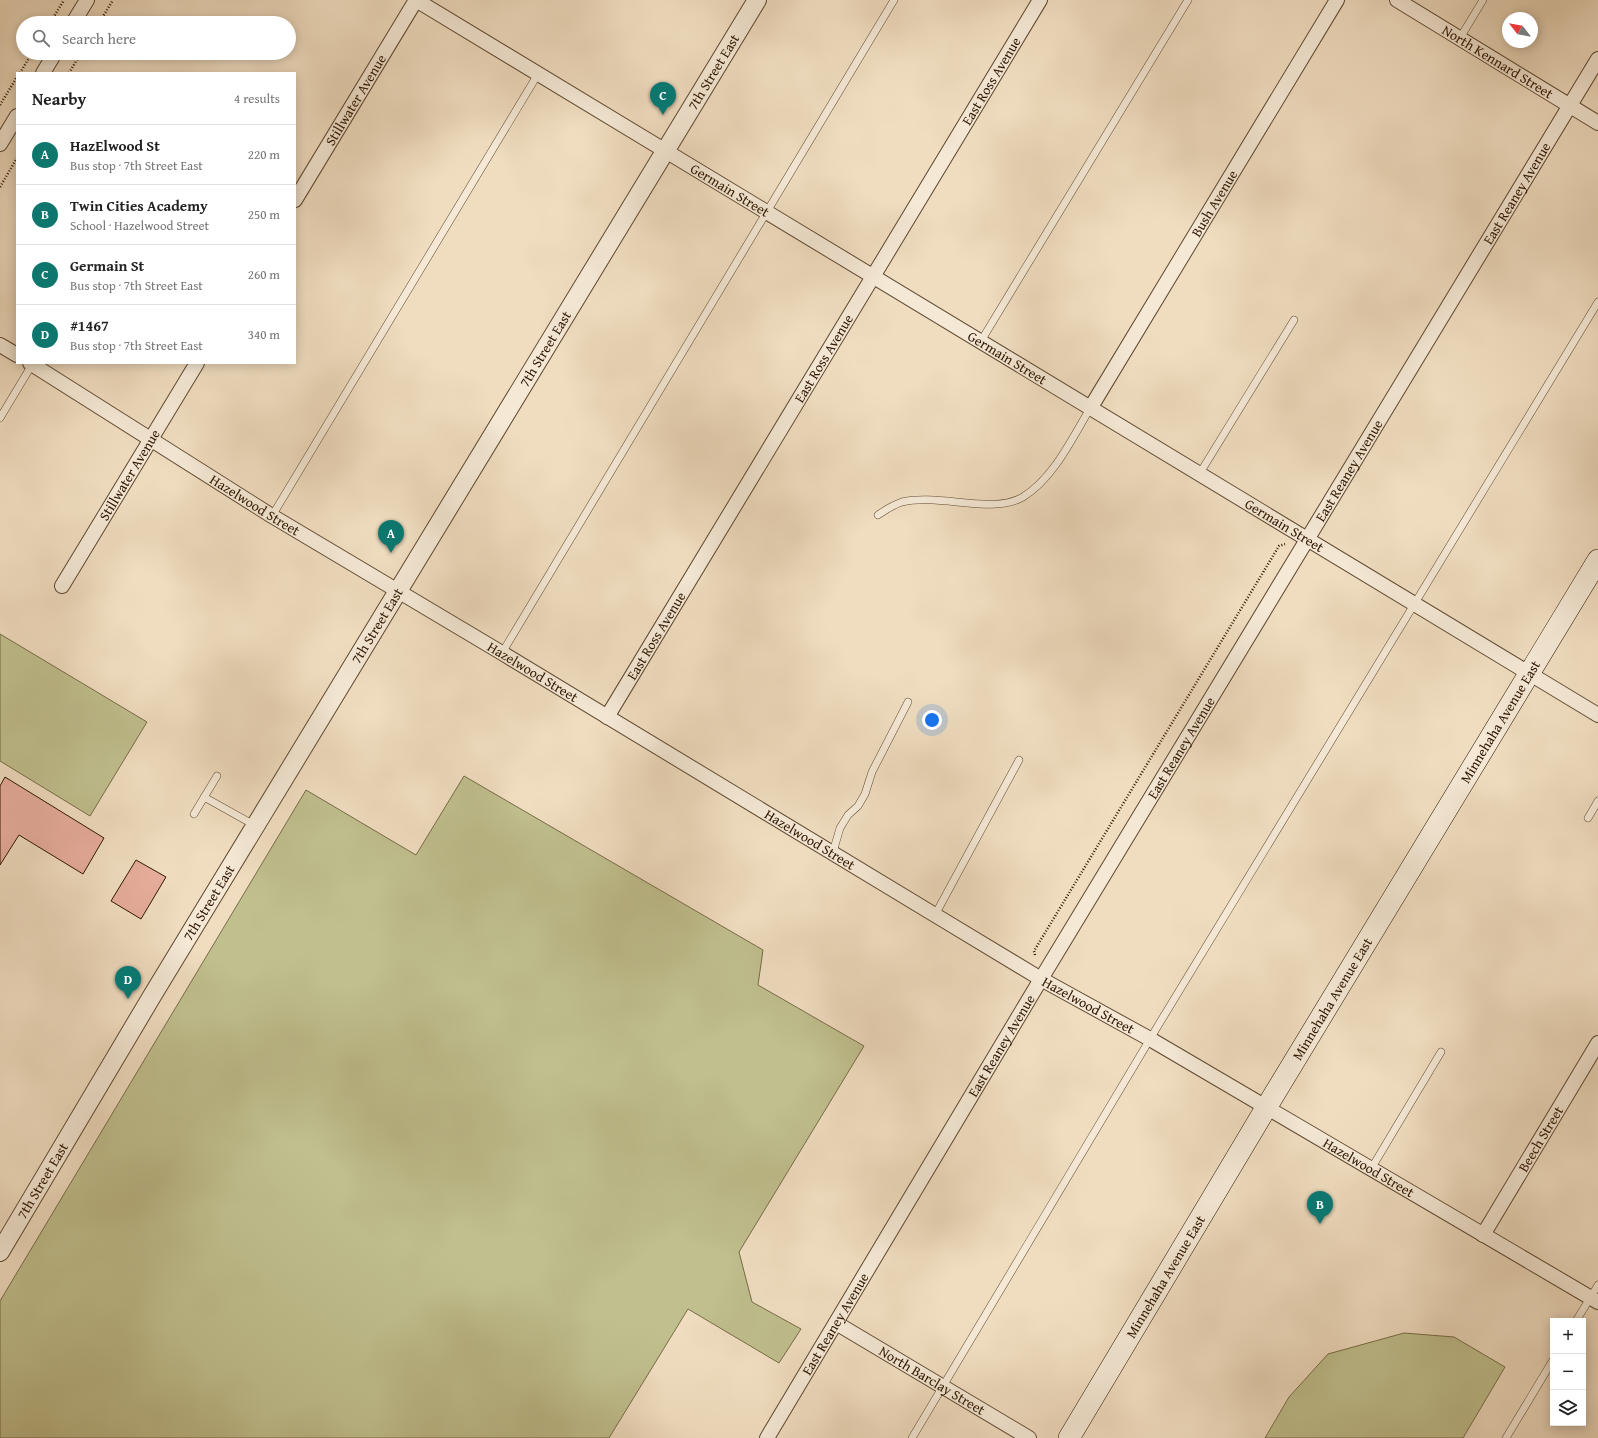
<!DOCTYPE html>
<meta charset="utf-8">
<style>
body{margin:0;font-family:"Gentium Book Plus",serif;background:#f2f2f2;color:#222}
.controls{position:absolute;right:12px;bottom:12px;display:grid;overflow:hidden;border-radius:0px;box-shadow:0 2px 10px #0003}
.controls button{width:36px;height:36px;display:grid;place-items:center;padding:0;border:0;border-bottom:1px solid #e0e0e0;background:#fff;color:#222;font:20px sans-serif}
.compass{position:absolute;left:1502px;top:12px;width:36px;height:36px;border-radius:50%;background:#fff;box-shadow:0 2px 10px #0003;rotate:301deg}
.you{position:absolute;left:932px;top:720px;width:14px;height:14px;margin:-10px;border:3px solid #fff;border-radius:50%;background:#1a73e8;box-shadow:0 0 0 6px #1a73e833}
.badge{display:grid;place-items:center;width:26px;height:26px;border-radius:50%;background:#0f766e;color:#fff;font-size:13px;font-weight:700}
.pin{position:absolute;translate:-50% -33px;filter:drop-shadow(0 1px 2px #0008)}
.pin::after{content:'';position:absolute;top:21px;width:14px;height:12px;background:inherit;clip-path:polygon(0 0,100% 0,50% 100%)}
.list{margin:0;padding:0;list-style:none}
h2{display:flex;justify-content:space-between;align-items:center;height:52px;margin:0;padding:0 16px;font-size:17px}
h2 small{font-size:13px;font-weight:400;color:#767676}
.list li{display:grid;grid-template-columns:26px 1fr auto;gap:12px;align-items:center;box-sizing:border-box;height:60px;padding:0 16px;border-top:1px solid #e0e0e0}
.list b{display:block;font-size:15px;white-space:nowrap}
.list p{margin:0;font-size:13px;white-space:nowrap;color:#767676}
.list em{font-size:13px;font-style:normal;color:#767676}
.icon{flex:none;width:22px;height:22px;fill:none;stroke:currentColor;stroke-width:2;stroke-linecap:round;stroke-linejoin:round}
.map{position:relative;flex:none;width:1598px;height:1438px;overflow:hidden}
.search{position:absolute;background:#fff;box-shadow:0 2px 10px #0003;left:16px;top:16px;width:280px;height:44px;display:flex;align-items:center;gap:10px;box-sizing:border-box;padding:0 14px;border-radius:22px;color:#767676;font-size:15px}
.panel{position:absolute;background:#fff;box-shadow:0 2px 10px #0003;left:16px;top:72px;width:280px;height:292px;border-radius:0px}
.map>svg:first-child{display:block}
.green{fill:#c0bf8e;stroke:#786b47}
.building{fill:#e7ad9c;stroke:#2f1700}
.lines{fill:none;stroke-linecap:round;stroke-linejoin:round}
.service-casing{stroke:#5f4830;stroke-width:8}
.minor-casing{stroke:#5f4830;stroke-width:16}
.tertiary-casing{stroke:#5f4830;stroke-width:20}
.secondary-casing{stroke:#2f1700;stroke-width:22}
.path{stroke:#2f1700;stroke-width:2.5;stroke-dasharray:1 2;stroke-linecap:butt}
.service{stroke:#f5e9d6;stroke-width:7}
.minor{stroke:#f5e9d6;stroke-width:14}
.tertiary{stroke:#f5e9d6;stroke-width:18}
.secondary{stroke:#f5e9d6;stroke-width:21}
.labels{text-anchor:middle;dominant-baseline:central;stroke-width:3;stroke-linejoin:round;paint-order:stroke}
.street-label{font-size:14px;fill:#2f1700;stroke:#f5e9d6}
</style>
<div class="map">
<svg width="1598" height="1438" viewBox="0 0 1598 1438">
<rect width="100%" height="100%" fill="#f0ddc0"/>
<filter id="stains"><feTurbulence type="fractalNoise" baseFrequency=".005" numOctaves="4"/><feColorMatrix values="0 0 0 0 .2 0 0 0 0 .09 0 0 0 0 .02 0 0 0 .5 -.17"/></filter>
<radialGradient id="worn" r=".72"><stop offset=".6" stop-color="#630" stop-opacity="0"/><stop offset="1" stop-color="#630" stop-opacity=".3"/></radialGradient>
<!-- green -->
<path class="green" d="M 0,634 L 147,722 L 90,816 L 0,761 Z
M 464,776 L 763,950 L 758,985 L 864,1046 L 739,1252 L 752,1302 L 801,1329 L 779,1363 L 688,1309 L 609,1438 L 0,1438 L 0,1301 L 306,790 L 416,855 Z
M 1404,1333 L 1454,1337 L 1505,1367 L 1463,1438 L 1265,1438 L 1289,1397 L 1328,1354 Z"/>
<!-- building -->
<path class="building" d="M 5,777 L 104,838 L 83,874 L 19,835 L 0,865 L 0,786 Z
M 136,860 L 166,877 L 141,919 L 111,901 Z"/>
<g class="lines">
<defs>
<path id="service" d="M 1460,38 L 1483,0
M 981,341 L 1188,0
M 0,418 L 33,363
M 1200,473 L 1294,320
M 878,515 C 885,510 893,505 902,502 C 939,493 992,515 1023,497 C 1054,478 1072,438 1091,407
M 272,516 L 538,74
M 502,653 L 894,0
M 204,797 L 256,826
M 194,814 L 217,776
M 1588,818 L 1598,801
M 833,852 L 840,828 L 848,815 L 858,806 L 865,794 L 872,772 L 908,702
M 935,915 L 1019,760
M 1371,1169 L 1441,1052
M 1576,1321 L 1598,1285
M 912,1438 L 1159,1024 L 1598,302
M 1506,1438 L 1553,1360"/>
<g id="minor">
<path id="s1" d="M 416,0 L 1598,715"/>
<path id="s2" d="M 1397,0 L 1598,123"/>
<path d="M 73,23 L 87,0"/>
<path d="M 43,73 L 55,53"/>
<path d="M 0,144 L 17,116"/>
<path id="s3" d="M 295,200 L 416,0"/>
<path d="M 0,345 L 17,355"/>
<path id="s4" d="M 30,363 L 272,516 L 502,653 L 935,915 L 1041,979 L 1150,1039 L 1598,1302"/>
<path id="s5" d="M 1091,407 L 1337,0"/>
<path id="s6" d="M 62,586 L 197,363"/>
<path id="s7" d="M 607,717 L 1040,0"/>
<path id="s8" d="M 1483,1235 L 1598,1043"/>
<path id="s9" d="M 836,1323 L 1029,1438"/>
<path id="s10" d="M 767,1438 L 1041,979 L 1598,59"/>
</g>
<g id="tertiary">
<path id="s11" d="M 0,1252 L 152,996 L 757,0"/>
</g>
<g id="secondary">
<path id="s12" d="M 1069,1438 L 1275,1093 L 1598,560"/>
</g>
</defs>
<!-- service casing -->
<use href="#service" class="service-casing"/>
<!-- minor casing -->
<use href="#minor" class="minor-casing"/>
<!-- tertiary casing -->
<use href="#tertiary" class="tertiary-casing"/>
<!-- secondary casing -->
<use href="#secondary" class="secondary-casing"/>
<!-- path -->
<path class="path" d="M 50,23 L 64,0
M 99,23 L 113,0
M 20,73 L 32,53
M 69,73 L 81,53
M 0,105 L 17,77
M 0,187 L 17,158
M 1035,955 L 1034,951 L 1279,546 L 1285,544"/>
<!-- service -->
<use href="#service" class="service"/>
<!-- minor -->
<use href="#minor" class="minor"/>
<!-- tertiary -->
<use href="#tertiary" class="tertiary"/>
<!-- secondary -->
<use href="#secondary" class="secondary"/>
</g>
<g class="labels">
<!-- street labels -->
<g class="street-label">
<text stroke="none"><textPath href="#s2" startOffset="118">North Kennard Street</textPath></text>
<text stroke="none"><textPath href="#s11" startOffset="1379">7th Street East</textPath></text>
<text stroke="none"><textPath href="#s7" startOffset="743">East Ross Avenue</textPath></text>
<text stroke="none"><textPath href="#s3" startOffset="117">Stillwater Avenue</textPath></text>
<text stroke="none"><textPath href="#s1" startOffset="367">Germain Street</textPath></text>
<text stroke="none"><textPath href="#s10" startOffset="1453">East Reaney Avenue</textPath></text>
<text stroke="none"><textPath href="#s5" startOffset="238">Bush Avenue</textPath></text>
<text stroke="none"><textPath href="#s11" startOffset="1055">7th Street East</textPath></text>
<text stroke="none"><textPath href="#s1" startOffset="691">Germain Street</textPath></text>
<text stroke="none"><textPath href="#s7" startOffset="419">East Ross Avenue</textPath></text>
<text stroke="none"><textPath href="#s10" startOffset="1129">East Reaney Avenue</textPath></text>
<text stroke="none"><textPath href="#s6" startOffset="130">Stillwater Avenue</textPath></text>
<text stroke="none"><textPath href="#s4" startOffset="266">Hazelwood Street</textPath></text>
<text stroke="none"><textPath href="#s1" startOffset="1015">Germain Street</textPath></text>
<text stroke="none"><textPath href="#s11" startOffset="731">7th Street East</textPath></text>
<text stroke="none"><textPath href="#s7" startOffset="95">East Ross Avenue</textPath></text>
<text stroke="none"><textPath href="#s4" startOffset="590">Hazelwood Street</textPath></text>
<text stroke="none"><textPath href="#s12" startOffset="836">Minnehaha Avenue East</textPath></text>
<text stroke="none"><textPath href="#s10" startOffset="805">East Reaney Avenue</textPath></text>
<text stroke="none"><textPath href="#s4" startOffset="914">Hazelwood Street</textPath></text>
<text stroke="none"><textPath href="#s11" startOffset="407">7th Street East</textPath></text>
<text stroke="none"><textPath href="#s12" startOffset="512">Minnehaha Avenue East</textPath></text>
<text stroke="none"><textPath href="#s4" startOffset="1238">Hazelwood Street</textPath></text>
<text stroke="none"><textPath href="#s10" startOffset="457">East Reaney Avenue</textPath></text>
<text stroke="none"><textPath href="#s8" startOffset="112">Beech Street</textPath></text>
<text stroke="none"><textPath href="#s4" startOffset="1562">Hazelwood Street</textPath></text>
<text stroke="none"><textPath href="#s11" startOffset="83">7th Street East</textPath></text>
<text stroke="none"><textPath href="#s12" startOffset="188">Minnehaha Avenue East</textPath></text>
<text stroke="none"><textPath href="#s10" startOffset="133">East Reaney Avenue</textPath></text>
<text stroke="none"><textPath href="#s9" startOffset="112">North Barclay Street</textPath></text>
</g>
</g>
<rect width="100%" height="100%" filter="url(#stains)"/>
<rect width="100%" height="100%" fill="url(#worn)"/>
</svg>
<div class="controls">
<button>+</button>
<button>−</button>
<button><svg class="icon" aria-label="layers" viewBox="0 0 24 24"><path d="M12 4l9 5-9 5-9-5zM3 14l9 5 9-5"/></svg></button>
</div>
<svg class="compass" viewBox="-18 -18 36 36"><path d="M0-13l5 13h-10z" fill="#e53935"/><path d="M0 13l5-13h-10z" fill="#767676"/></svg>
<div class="you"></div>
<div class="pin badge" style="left:391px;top:553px">A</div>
<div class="pin badge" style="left:1320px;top:1224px">B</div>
<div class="pin badge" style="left:663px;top:115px">C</div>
<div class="pin badge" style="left:128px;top:999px">D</div>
<div class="search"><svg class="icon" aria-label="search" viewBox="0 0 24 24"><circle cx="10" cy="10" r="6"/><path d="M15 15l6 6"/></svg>Search here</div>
<section class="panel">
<h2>Nearby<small>4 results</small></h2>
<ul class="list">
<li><span class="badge">A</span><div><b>HazElwood St</b><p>Bus stop · 7th Street East</p></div><em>220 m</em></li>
<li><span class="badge">B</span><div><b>Twin Cities Academy</b><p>School · Hazelwood Street</p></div><em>250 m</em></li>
<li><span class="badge">C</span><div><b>Germain St</b><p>Bus stop · 7th Street East</p></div><em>260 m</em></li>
<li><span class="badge">D</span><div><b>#1467</b><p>Bus stop · 7th Street East</p></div><em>340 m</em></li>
</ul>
</section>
</div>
